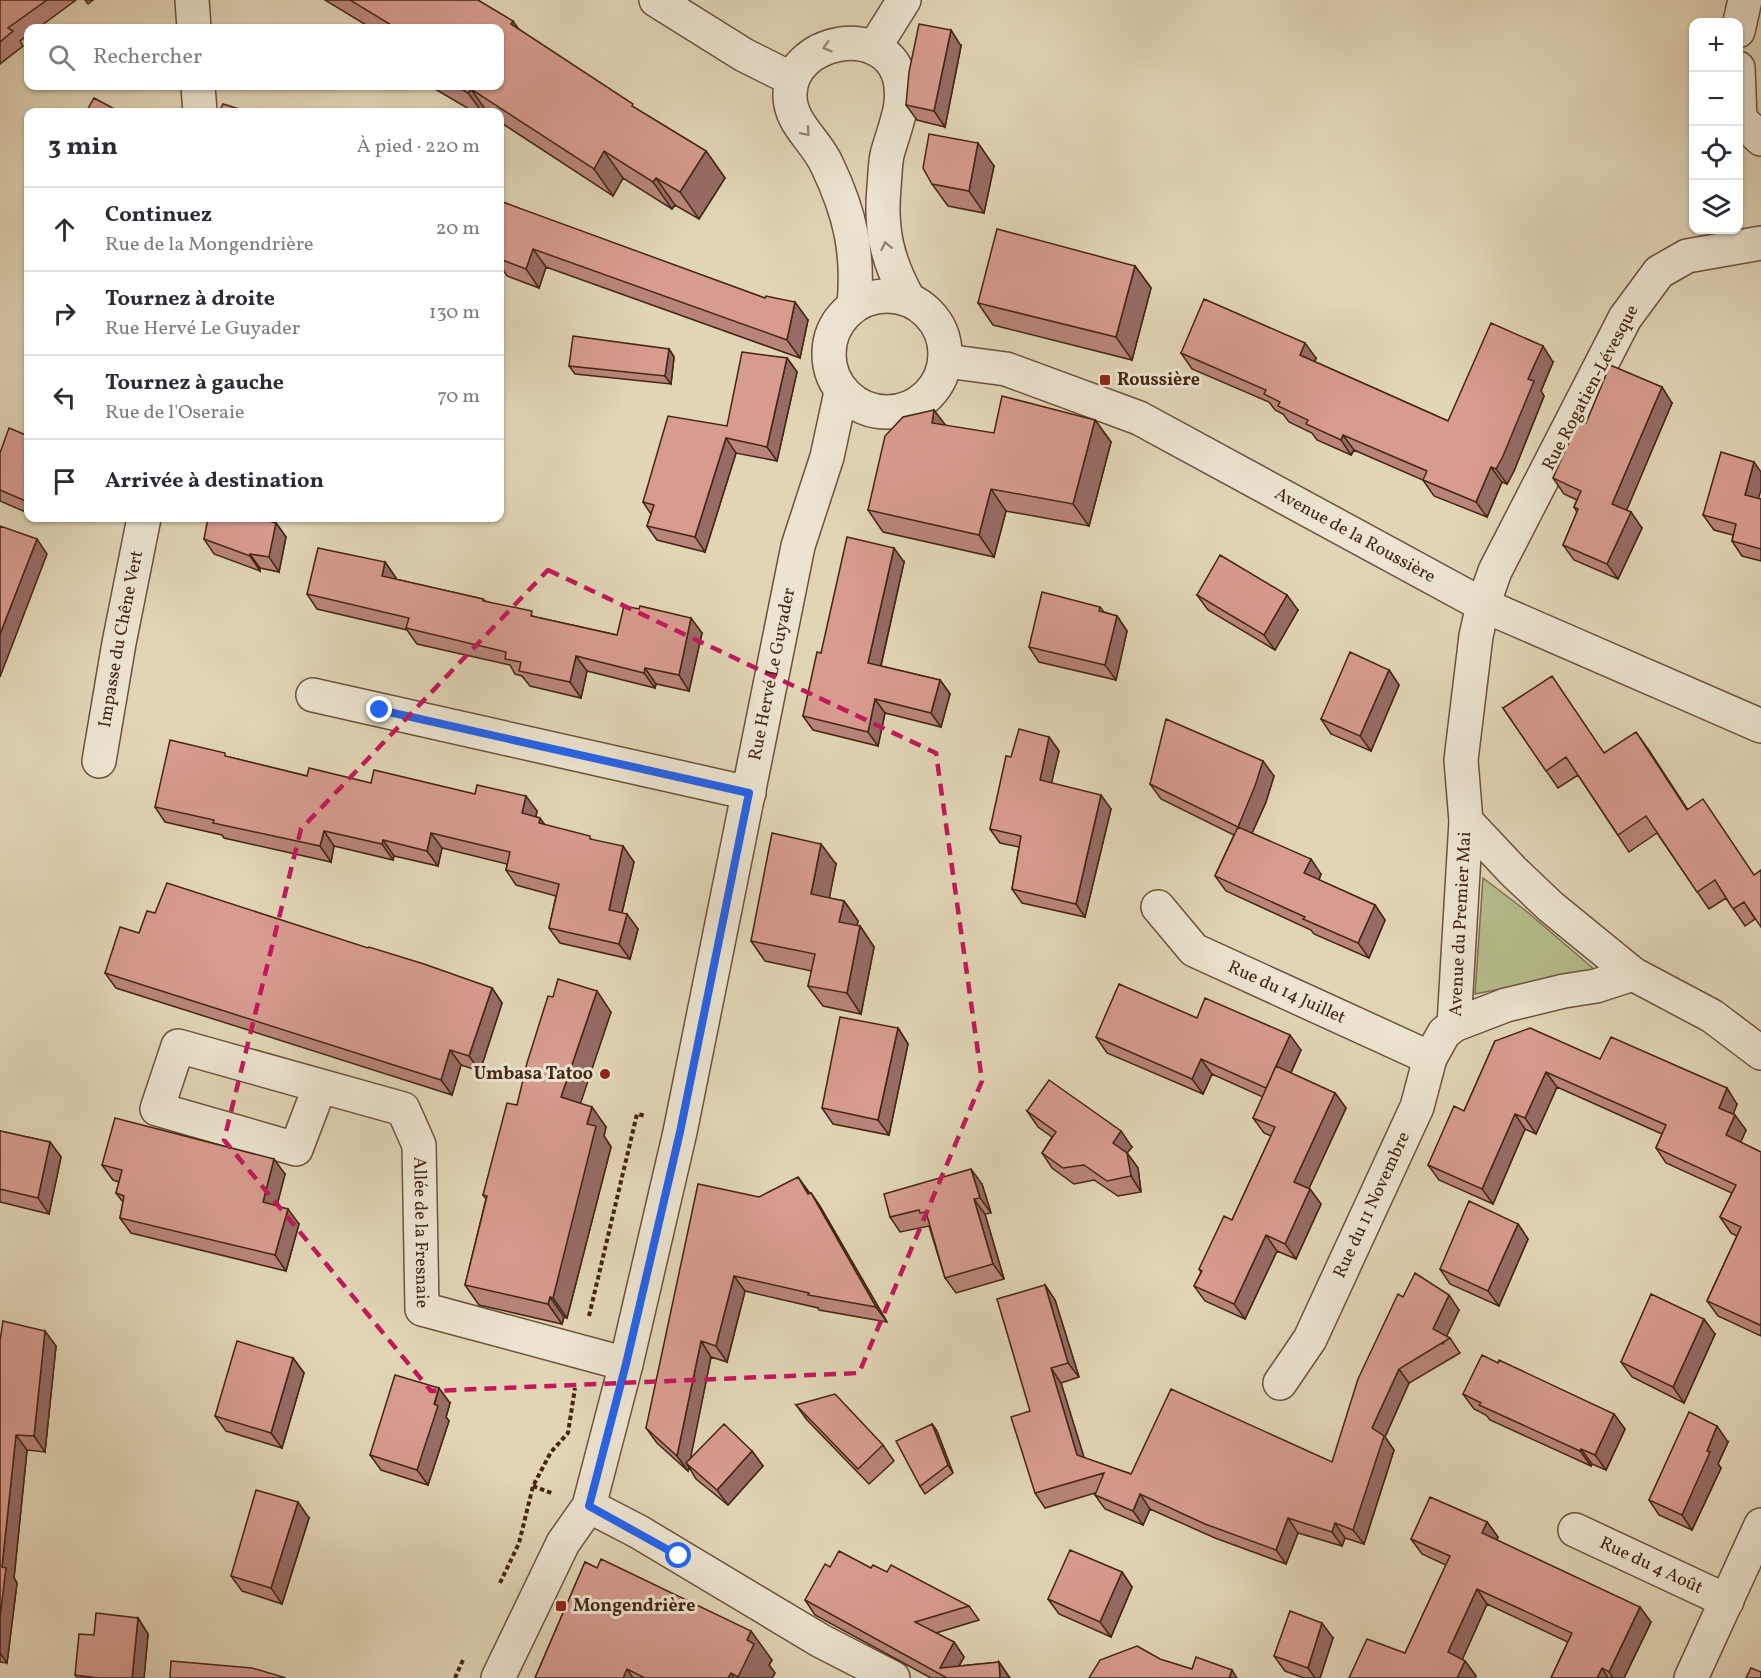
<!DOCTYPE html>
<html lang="fr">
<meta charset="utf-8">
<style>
body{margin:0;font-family:Vollkorn,serif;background:#f2f2f3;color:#2b2b33}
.controls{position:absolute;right:18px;top:18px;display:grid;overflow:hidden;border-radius:12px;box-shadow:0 2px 4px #0004}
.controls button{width:54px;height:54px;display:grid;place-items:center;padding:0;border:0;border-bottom:2px solid #e1e1e2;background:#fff;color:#2b2b33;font:30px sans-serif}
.stop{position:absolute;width:18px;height:18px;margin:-14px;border:4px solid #2563eb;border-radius:50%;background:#fff}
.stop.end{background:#2563eb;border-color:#fff;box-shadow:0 2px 6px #0008}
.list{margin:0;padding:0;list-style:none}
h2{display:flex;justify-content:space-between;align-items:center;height:78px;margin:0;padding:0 24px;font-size:26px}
h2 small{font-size:20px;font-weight:400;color:#7c7c81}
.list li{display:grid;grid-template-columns:39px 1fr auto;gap:18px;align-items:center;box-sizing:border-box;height:84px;padding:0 24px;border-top:2px solid #e1e1e2}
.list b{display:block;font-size:22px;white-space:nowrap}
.list p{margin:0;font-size:20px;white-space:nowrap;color:#7c7c81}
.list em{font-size:20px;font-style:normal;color:#7c7c81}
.icon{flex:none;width:33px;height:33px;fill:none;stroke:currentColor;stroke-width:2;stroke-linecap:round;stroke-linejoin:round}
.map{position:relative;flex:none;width:1761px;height:1678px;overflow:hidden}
.search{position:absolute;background:#fff;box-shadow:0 2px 4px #0004;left:24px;top:24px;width:480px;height:66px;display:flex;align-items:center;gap:15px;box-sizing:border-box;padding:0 21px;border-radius:12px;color:#7c7c81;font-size:22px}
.panel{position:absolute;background:#fff;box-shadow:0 2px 4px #0004;left:24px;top:108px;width:480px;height:414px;border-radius:12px}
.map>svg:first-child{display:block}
.green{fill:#b6bc8c;stroke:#7e7050;stroke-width:1.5}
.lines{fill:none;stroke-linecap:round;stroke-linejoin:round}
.minor-casing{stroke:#6c513c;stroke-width:36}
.tertiary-casing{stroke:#6c513c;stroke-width:36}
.path{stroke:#452513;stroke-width:4;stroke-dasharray:4.5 3;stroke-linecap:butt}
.minor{stroke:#ece4d0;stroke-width:33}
.tertiary{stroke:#ece4d0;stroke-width:33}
.wall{fill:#b9857b;stroke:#452513;stroke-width:1.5}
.shaded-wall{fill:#966c64;stroke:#452513;stroke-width:1.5}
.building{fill:#d79b8f;stroke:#452513;stroke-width:1.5}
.oneway{stroke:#988472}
.route{stroke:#2563eb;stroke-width:8}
.marked{fill:none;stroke:#c2185b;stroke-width:4.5;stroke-dasharray:12 8;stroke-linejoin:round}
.poi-dot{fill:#8f2418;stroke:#ece4d0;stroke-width:2}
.labels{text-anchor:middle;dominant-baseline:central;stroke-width:6;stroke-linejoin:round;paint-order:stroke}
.poi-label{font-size:18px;font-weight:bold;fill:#452513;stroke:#ece4d0;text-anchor:start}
.street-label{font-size:18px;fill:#452513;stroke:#ece4d0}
</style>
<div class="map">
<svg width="1761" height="1678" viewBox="0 0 1761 1678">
<rect width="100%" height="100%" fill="#e1d5b6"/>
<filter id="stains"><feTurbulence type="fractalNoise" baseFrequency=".00333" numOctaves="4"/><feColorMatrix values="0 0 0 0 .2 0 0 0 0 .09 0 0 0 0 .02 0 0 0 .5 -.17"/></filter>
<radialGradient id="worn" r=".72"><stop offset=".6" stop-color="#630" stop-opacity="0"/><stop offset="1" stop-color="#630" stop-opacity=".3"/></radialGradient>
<!-- green -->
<path class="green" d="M 1483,878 L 1525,910 L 1595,970 L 1475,994 Z"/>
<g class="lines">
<defs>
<g id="minor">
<path d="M 192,0 L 194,28"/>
<path d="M 1738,31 L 1745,0"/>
<path d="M 874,48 L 904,0"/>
<path d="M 1738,68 L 1740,119 L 1761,139"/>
<path d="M 198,86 L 200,112"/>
<path d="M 1761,243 L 1687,256 L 1659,272 L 1625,318 L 1495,571 L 1483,605 L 1476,636 L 1461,760 L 1466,821 L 1513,871 L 1551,907 L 1633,974 L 1712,1016 L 1761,1053"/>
<path d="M 313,695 L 749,793"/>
<path id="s1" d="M 99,761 L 119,643 L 144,518"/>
<path d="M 1466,821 L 1454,1025 L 1506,1005 L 1564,991 L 1596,986 L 1633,974"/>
<path id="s2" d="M 1158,907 L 1194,950 L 1430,1058"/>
<path id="s3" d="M 320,1086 L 296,1149 L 157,1109 L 178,1046 L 403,1109 L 419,1145 L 422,1309 L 626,1364"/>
<path id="s4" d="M 1280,1383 L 1310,1339 L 1417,1107 L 1430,1058 L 1444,1033 L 1454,1025"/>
<path d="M 589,1506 L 639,1532 L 821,1641 L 893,1678"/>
<path id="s5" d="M 1575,1530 L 1727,1601"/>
<path d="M 1691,1678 L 1761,1525"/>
</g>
<g id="tertiary">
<path d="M 656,0 L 744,55 L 792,79"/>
<circle cx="887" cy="354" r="58"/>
<path d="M 854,305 C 859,252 850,213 827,165 C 816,140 789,123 790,94 C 791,40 882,22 899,76 C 907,104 894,128 887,155 C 885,165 885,176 884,187 C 880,230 887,261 909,300"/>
<path id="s6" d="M 946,361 L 1006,369 L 1139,418 L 1483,605 L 1761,726"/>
<path id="s7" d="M 498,1678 L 563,1543 L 589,1506 L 626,1364 L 680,1132 L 798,546 L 827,457 L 841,392"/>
</g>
</defs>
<!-- minor casing -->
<use href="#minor" class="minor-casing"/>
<!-- tertiary casing -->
<use href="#tertiary" class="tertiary-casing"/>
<!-- path -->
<path class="path" d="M 589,1316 L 637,1114 L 646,1116
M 533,1486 L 554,1494
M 500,1583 L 519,1543 L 533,1486 L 551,1452 L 568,1433 L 575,1388
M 455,1678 L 463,1660"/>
<!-- minor -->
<use href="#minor" class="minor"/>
<!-- tertiary -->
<use href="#tertiary" class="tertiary"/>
</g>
<!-- wall -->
<path class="wall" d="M 0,0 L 76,0 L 38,28 L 28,28 L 28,35 L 20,41 L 23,46 L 0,64 Z
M 85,0 L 93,0 L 88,4 Z
M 325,0 L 478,0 L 519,30 L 635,108 L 706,151 L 725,178 L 699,219 L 675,205 L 672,209 L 623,178 L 613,196 L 500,122 L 500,112 L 474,112 L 430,86 L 500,86 L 500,28 L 371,28 Z
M 961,46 L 945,127 L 917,120 L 906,105 Z
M 994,166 L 984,213 L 948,206 L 932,184 Z
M 500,201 L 808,320 L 800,358 L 546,267 L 539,288 L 507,276 L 500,265 Z
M 1135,266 L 1151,288 L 1132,360 L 993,325 L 978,303 Z
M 669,349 L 674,357 L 671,384 L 575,374 L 569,366 Z
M 1181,353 L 1316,358 L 1315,362 L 1448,421 L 1553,362 L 1541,391 L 1544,396 L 1514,471 L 1507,484 L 1502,482 L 1487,517 L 1434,496 L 1423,480 L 1354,450 L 1351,455 L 1317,440 L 1312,433 L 1289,422 L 1283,414 L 1275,410 L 1269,402 L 1192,369 Z
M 787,358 L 797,372 L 777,461 L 736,453 L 705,552 L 657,540 L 647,526 L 651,514 L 643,502 L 727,426 Z
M 1672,403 L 1626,510 L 1642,528 L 1618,579 L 1574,560 L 1563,545 L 1577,512 L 1574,507 L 1577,500 L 1564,494 L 1553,478 L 1586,423 Z
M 1095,420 L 1111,442 L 1089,526 L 1006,511 L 994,557 L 883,532 L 868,510 L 994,433 Z
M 28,429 L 28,513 L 0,501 L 0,453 L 26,435 Z
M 1759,499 L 1761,499 L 1761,561 L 1742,556 L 1732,541 L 1733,535 L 1714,530 L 1703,515 Z
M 276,523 L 286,537 L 279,572 L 260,568 L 260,571 L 214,554 L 204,539 Z
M 385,562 L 396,578 L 395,579 L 483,599 L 485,601 L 536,617 L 617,635 L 702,633 L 689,691 L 656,684 L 655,688 L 587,671 L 581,698 L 530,686 L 522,676 L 515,674 L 510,665 L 417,644 L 407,630 L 317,609 L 307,594 Z
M 904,562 L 881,666 L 940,680 L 950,694 L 941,727 L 885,713 L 878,746 L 813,730 L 803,716 L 821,653 Z
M 1197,595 L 1298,610 L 1275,650 L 1208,610 Z
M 1100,607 L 1104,612 L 1117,616 L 1127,631 L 1116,680 L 1039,662 L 1029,647 Z
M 1389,670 L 1399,685 L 1371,751 L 1331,734 L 1321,719 Z
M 1503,708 L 1604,753 L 1648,749 L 1687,809 L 1755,919 L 1745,926 L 1726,898 L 1709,909 L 1657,833 L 1629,852 L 1578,775 L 1558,788 Z
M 1049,737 L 1059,751 L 1051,783 L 1111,809 L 1085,917 L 1022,903 L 1012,889 L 1019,847 L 1000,843 L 990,829 L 1011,757 Z
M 229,757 L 307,776 L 371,783 L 537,811 L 536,816 L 545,825 L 593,840 L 634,862 L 622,913 L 638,929 L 630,959 L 560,943 L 549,928 L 556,896 L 516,885 L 506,870 L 507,864 L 442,848 L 438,866 L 394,856 L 393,860 L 334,846 L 331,862 L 224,838 L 222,835 L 165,822 L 155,807 Z
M 1274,776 L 1266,802 L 1252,833 L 1321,874 L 1319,880 L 1375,905 L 1385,920 L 1369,958 L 1314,934 L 1311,930 L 1226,891 L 1215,876 L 1234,835 L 1161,799 L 1150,784 Z
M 836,864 L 829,898 L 844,901 L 858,921 L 857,926 L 860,926 L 874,947 L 861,1014 L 823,1006 L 808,986 L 812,971 L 765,961 L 751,941 Z
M 155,913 L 492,988 L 502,1003 L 480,1071 L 461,1065 L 452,1095 L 116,988 L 105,973 L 139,933 Z
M 611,1012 L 580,1103 L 606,1127 L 604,1136 L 611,1147 L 567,1318 L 564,1317 L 562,1324 L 479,1305 L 465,1285 L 486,1199 L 483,1195 L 517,1105 Z
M 1197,1018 L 1301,1050 L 1291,1073 L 1335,1093 L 1346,1108 L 1309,1188 L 1321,1204 L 1296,1259 L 1277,1251 L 1245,1319 L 1205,1301 L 1194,1286 L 1201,1272 L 1199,1269 L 1232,1220 L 1271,1136 L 1264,1133 L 1253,1118 L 1263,1097 L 1212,1074 L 1203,1094 L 1107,1053 L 1096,1037 Z
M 898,1028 L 908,1044 L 889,1135 L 833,1124 L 822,1108 Z
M 1495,1041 L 1600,1059 L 1737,1104 L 1733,1114 L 1746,1130 L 1740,1142 L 1761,1152 L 1761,1336 L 1718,1316 L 1707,1301 L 1737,1236 L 1731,1233 L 1720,1217 L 1732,1193 L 1666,1163 L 1656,1148 L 1662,1134 L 1557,1087 L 1536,1134 L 1525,1129 L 1493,1204 L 1439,1180 L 1428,1165 L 1464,1111 Z
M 1027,1111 L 1132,1147 L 1127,1153 L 1138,1168 L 1141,1192 L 1118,1196 L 1094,1180 L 1074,1184 L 1052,1168 L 1042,1153 L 1052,1137 L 1038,1127 Z
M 0,1131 L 50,1142 L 61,1157 L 49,1214 L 0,1202 Z
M 102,1165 L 285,1174 L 277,1205 L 299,1224 L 286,1271 L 131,1233 L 120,1218 L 123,1202 L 116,1193 L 119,1182 L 113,1180 Z
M 982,1184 L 991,1213 L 985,1214 L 1004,1279 L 956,1293 L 945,1278 L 929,1226 L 900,1232 L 890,1217 Z
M 811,1193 L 821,1208 L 887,1322 L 819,1310 L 818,1308 L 745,1291 L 727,1362 L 711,1357 L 690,1459 L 752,1451 L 763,1466 L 728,1505 L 696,1479 L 689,1467 L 688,1471 L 657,1443 L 646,1428 L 759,1197 Z
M 1518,1224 L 1528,1239 L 1499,1306 L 1450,1284 L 1440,1269 Z
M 1045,1285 L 1055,1300 L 1079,1377 L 1061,1383 L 1084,1458 L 1131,1474 L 1332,1462 L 1403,1297 L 1459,1310 L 1446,1336 L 1450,1338 L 1460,1353 L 1409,1383 L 1385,1437 L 1394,1450 L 1364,1544 L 1345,1538 L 1342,1546 L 1298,1533 L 1286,1564 L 1215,1538 L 1150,1509 L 1143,1525 L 1105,1509 L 1095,1495 L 1095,1493 L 1045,1508 L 1035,1493 L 1030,1411 Z
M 1715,1334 L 1684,1403 L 1632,1377 L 1621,1362 Z
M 0,1341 L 56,1346 L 45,1452 L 27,1450 L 14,1578 L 17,1583 L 7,1663 L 0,1662 Z
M 293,1358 L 304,1373 L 282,1448 L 226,1431 L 215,1416 Z
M 1498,1363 L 1614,1414 L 1625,1429 L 1606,1470 L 1592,1464 L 1591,1466 L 1490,1420 L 1486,1415 L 1474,1409 L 1463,1394 Z
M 450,1403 L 446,1417 L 449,1421 L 428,1485 L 381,1470 L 370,1455 Z
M 796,1405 L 883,1445 L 894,1461 L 869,1484 L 807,1420 Z
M 932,1424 L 937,1431 L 953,1473 L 925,1494 L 920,1486 Z
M 1728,1442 L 1718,1464 L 1721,1468 L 1692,1530 L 1659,1515 L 1649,1500 Z
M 309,1518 L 282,1604 L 242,1591 L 231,1576 Z
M 1487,1522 L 1498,1537 L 1497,1540 L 1651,1622 L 1624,1678 L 1551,1678 L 1568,1642 L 1487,1604 L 1462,1659 L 1465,1661 L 1476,1676 L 1475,1678 L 1349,1678 L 1405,1653 L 1446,1565 L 1422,1554 L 1411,1539 Z
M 585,1562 L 772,1660 L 769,1665 L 775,1673 L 772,1678 L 535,1678 Z
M 830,1567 L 871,1568 L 887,1572 L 969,1606 L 979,1620 L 936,1633 L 954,1642 L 964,1657 L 959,1666 L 999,1662 L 1010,1678 L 931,1678 L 815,1615 L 805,1600 Z
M 1122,1572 L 1132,1587 L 1111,1637 L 1059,1614 L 1048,1599 Z
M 138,1618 L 148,1634 L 144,1678 L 77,1678 L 75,1675 L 94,1635 Z
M 1333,1638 L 1320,1678 L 1304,1678 L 1285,1671 L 1274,1656 Z"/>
<!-- shaded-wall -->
<path class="shaded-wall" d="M 513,21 L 532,48 L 511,24 Z
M 951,30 L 961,46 L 945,127 L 934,111 Z
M 471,89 L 487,112 L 482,112 L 468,93 Z
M 978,143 L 994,166 L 984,213 L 969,191 Z
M 604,151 L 623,178 L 613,196 L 594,169 Z
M 706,151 L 725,178 L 699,219 L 680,192 Z
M 656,178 L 675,205 L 672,209 L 653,182 Z
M 533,249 L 546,267 L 539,288 L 526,269 Z
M 1135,266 L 1151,288 L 1132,360 L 1116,337 Z
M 795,302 L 808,320 L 800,358 L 787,340 Z
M 1305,343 L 1316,358 L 1311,371 L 1300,355 Z
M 1543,346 L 1553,362 L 1541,391 L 1544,396 L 1514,471 L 1507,484 L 1496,469 L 1528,379 Z
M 669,349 L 674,357 L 671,384 L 665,376 Z
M 787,358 L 797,372 L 777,461 L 767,447 Z
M 1662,387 L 1672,403 L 1623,519 L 1612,504 Z
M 934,410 L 950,431 L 932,423 Z
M 1095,420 L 1111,442 L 1089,526 L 1073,504 Z
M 1343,435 L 1354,450 L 1351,455 L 1341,440 Z
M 726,438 L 736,453 L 705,552 L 695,537 Z
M 1754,462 L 1761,472 L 1761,490 L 1755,510 L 1745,495 Z
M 1491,467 L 1502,482 L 1487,517 L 1476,502 Z
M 991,489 L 1006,511 L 994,557 L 979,535 Z
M 1631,512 L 1642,528 L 1618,579 L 1607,564 Z
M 264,518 L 277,518 L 276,523 L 286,537 L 279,572 L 269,557 L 264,520 Z
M 37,539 L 47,554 L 0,677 L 0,634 Z
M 894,548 L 904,562 L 878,678 L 868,663 Z
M 250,554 L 260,568 L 260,571 L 250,556 Z
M 385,562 L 396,578 L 392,592 L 382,576 Z
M 1287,595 L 1298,610 L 1275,650 L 1264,635 Z
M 1117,616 L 1127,631 L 1116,680 L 1105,665 Z
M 691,618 L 702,633 L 689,691 L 679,675 Z
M 576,656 L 587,671 L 581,698 L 570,682 Z
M 645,668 L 656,684 L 655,688 L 644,673 Z
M 1389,670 L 1399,685 L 1371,751 L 1360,736 Z
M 940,680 L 950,694 L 941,727 L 931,713 Z
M 875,699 L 885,713 L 878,746 L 868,732 Z
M 1636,732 L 1648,749 L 1699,827 L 1687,810 Z
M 1049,737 L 1059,751 L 1049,794 L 1040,780 Z
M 1263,761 L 1274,776 L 1266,802 L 1248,842 L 1238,827 Z
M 1101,795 L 1111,809 L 1085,917 L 1076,904 Z
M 526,796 L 537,811 L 533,828 L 522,813 Z
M 540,818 L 551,833 L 539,823 Z
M 324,831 L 334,846 L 331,862 L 320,846 Z
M 431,833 L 442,848 L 438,866 L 427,851 Z
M 383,840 L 394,856 L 393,860 L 382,844 Z
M 821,844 L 836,864 L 826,915 L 811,894 Z
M 623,846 L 634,862 L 619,925 L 609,910 Z
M 1311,859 L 1321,874 L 1315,889 L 1304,873 Z
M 844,901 L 858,921 L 853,943 L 839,922 Z
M 1375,905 L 1385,920 L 1369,958 L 1358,943 Z
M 627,914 L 638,929 L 630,959 L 619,944 Z
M 860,926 L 874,947 L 861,1014 L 847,993 Z
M 492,988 L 502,1003 L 480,1071 L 469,1056 Z
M 597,991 L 611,1012 L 576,1117 L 561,1097 Z
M 898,1028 L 908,1044 L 889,1135 L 878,1120 Z
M 1290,1035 L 1301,1050 L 1277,1103 L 1266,1088 Z
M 450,1050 L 461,1065 L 452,1095 L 441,1080 Z
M 1201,1059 L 1212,1074 L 1203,1094 L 1192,1079 Z
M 1546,1072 L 1557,1087 L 1536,1134 L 1525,1118 Z
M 1727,1088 L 1737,1104 L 1730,1123 L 1719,1108 Z
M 1335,1093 L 1346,1108 L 1305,1197 L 1294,1182 Z
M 592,1107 L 606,1127 L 604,1136 L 611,1147 L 567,1318 L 553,1298 L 587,1124 Z
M 1515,1114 L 1525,1129 L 1493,1204 L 1482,1189 Z
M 1735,1115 L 1746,1130 L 1737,1151 L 1726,1135 Z
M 1121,1131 L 1132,1147 L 1127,1153 L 1138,1168 L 1141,1192 L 1131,1176 L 1113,1143 Z
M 50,1142 L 61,1157 L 49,1214 L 38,1198 Z
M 274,1159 L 285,1174 L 274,1217 L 263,1202 Z
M 971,1169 L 982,1184 L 991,1213 L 980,1198 Z
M 798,1177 L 809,1192 L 818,1209 L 808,1194 Z
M 1310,1189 L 1321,1204 L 1296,1259 L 1285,1244 Z
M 811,1193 L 821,1208 L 887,1322 L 876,1307 Z
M 974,1199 L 985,1214 L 1004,1279 L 993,1264 Z
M 288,1209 L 299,1224 L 286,1271 L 275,1255 Z
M 1518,1224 L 1528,1239 L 1499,1306 L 1488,1291 Z
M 1266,1235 L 1277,1251 L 1245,1319 L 1234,1304 Z
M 734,1276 L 745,1291 L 727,1362 L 716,1346 Z
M 1045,1285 L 1055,1300 L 1079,1377 L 1068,1363 Z
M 1449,1295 L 1459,1310 L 1443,1344 L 1433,1329 Z
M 550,1297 L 564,1317 L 562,1324 L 548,1304 Z
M 1704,1319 L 1715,1334 L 1684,1403 L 1673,1387 Z
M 45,1331 L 56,1346 L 45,1452 L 34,1436 Z
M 701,1341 L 711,1357 L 689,1466 L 686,1463 L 689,1467 L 688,1471 L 677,1456 Z
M 293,1358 L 304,1373 L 282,1448 L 271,1433 Z
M 1051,1368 L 1061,1383 L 1088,1470 L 1077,1455 Z
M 1399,1369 L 1409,1383 L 1385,1437 L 1394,1450 L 1364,1544 L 1353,1530 L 1372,1428 Z
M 439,1388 L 450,1403 L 446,1417 L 449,1421 L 428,1485 L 417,1470 Z
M 1614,1414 L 1625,1429 L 1606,1470 L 1595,1455 Z
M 932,1424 L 937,1431 L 953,1473 L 948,1465 Z
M 1717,1426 L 1728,1442 L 1718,1464 L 1721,1468 L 1692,1530 L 1682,1515 L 1707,1451 Z
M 16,1435 L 27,1450 L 14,1578 L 17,1583 L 7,1663 L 0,1653 L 0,1618 L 2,1567 Z
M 1581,1449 L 1592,1464 L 1591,1466 L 1580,1451 Z
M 752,1451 L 763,1466 L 728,1505 L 717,1490 Z
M 1140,1494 L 1150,1509 L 1143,1525 L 1133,1511 Z
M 298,1502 L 309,1518 L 282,1604 L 271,1588 Z
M 1288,1518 L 1298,1533 L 1286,1564 L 1276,1550 Z
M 1487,1522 L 1498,1537 L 1493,1548 L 1482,1533 Z
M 1335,1523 L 1345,1538 L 1342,1546 L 1332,1532 Z
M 1122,1572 L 1132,1587 L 1111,1637 L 1100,1622 Z
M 1477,1589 L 1487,1604 L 1459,1667 L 1448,1652 Z
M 1640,1607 L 1651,1622 L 1624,1678 L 1613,1678 L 1609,1672 Z
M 138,1618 L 148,1634 L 144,1678 L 132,1678 Z
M 1322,1623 L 1333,1638 L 1320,1678 L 1315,1678 L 1308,1668 Z
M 751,1631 L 772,1660 L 769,1665 L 775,1673 L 772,1678 L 739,1678 L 738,1677 L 747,1640 Z
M 954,1642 L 964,1657 L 952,1678 L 940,1668 Z
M 1465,1661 L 1476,1676 L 1475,1678 L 1457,1678 Z
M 999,1662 L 1009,1677 L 1010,1678 L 1000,1678 Z
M 1602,1668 L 1608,1678 L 1597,1678 Z
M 627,1669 L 633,1678 L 623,1678 Z
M 1232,1670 L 1237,1678 L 1229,1678 Z
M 731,1673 L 734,1678 L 728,1678 Z"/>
<!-- building -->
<path class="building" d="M 0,0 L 47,0 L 8,28 L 13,31 L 0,42 Z
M 350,0 L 478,0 L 513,21 L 511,24 L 633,104 L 632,106 L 706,151 L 680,192 L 656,178 L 653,182 L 604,151 L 594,169 L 471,89 L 468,93 L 456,86 L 500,86 L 500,28 L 396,28 Z
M 919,24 L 951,30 L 934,111 L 906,105 L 909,72 Z
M 94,98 L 120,112 L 86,112 Z
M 223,104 L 249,112 L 219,112 Z
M 929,134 L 978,143 L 969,191 L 932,184 L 923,168 Z
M 500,201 L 765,298 L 766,296 L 795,302 L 787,340 L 533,249 L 526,269 L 500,259 Z
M 997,229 L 1135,266 L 1116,337 L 978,303 Z
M 1204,299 L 1305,343 L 1300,355 L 1448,421 L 1491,323 L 1543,346 L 1528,379 L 1534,381 L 1503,456 L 1496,469 L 1491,467 L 1476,502 L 1423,480 L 1427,471 L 1343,435 L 1341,440 L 1306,424 L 1308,420 L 1278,406 L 1280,402 L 1264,394 L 1266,390 L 1181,353 Z
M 573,336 L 669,349 L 665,376 L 569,366 Z
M 742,352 L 787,358 L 767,447 L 726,438 L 695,537 L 647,526 L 654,505 L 643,502 L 668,416 L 727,426 Z
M 1610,365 L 1662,387 L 1612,504 L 1631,512 L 1607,564 L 1563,545 L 1578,509 L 1574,507 L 1581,491 L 1553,478 L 1579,420 L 1586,423 Z
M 1002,396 L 1095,420 L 1073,504 L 991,489 L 979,535 L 868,510 L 885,436 L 903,417 L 934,410 L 932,423 L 994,433 Z
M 9,428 L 26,435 L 28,429 L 28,502 L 0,490 L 0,453 Z
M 1721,452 L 1754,462 L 1745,495 L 1761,499 L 1761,549 L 1732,541 L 1736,524 L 1703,515 Z
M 208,518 L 264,518 L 264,520 L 276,523 L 269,557 L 250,554 L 250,556 L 204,539 Z
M 0,526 L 37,539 L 0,634 Z
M 847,537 L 894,548 L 868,663 L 940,680 L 931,713 L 875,699 L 868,732 L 803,716 L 817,652 L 821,653 Z
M 318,548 L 385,562 L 382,576 L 483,599 L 483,601 L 532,611 L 531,616 L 617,635 L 624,606 L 639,609 L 640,606 L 691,618 L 679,675 L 645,668 L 644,673 L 576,656 L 570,682 L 519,671 L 521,662 L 505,659 L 506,652 L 406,628 L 409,618 L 307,594 Z
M 1220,555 L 1287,595 L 1264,635 L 1197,595 Z
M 1042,592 L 1100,607 L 1099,611 L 1117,616 L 1105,665 L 1029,647 Z
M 1350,652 L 1389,670 L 1360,736 L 1321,719 Z
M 1552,676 L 1604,753 L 1636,732 L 1687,810 L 1703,799 L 1754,875 L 1761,870 L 1761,927 L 1744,902 L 1733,909 L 1715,880 L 1697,892 L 1646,816 L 1618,835 L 1566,757 L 1546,771 L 1503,708 Z
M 1166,719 L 1263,761 L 1255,786 L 1238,827 L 1150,784 Z
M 1019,729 L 1049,737 L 1040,780 L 1101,795 L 1076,904 L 1012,889 L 1021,836 L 990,829 L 1006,756 L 1011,757 Z
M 170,740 L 225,753 L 225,756 L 307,776 L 309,768 L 371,783 L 374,770 L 475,794 L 477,785 L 526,796 L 522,813 L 540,818 L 539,823 L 590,836 L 590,839 L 623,846 L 609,910 L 627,914 L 619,944 L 549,928 L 559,884 L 506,870 L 510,852 L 431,833 L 427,851 L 383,840 L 382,844 L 324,831 L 320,846 L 213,823 L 214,820 L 155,807 Z
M 1238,827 L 1311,859 L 1304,873 L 1375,905 L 1358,943 L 1303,919 L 1305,917 L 1215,876 Z
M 772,833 L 821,844 L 811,894 L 844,901 L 839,922 L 860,926 L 847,993 L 808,986 L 815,954 L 751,941 Z
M 167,883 L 368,948 L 369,947 L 424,964 L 492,988 L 469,1056 L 450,1050 L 441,1080 L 105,973 L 120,927 L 139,933 L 147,911 L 155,913 Z
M 558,979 L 597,991 L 561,1097 L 592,1107 L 587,1124 L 596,1126 L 553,1298 L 550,1297 L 548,1304 L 465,1285 L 487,1196 L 483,1195 L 507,1103 L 517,1105 L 527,1063 L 548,996 L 553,997 Z
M 1119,984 L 1197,1018 L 1205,998 L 1290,1035 L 1266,1088 L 1201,1059 L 1192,1079 L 1096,1037 Z
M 840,1017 L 898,1028 L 878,1120 L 822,1108 Z
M 1530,1028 L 1600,1059 L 1611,1037 L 1727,1088 L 1719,1108 L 1735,1115 L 1726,1135 L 1761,1152 L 1761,1323 L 1760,1325 L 1707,1301 L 1741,1227 L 1720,1217 L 1736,1185 L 1656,1148 L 1666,1125 L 1546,1072 L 1525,1118 L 1515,1114 L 1482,1189 L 1428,1165 L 1454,1106 L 1464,1111 L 1495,1041 Z
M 1276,1066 L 1335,1093 L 1294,1182 L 1310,1189 L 1285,1244 L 1266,1235 L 1234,1304 L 1194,1286 L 1202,1271 L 1199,1269 L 1224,1216 L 1232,1220 L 1275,1127 L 1253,1118 Z
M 1049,1080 L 1121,1131 L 1113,1143 L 1127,1153 L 1131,1176 L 1107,1181 L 1084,1165 L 1063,1168 L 1042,1153 L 1056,1132 L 1027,1111 Z
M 115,1118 L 274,1159 L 263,1202 L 288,1209 L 275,1255 L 120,1218 L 124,1196 L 116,1193 L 122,1170 L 102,1165 Z
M 0,1131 L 50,1142 L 38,1198 L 0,1189 Z
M 971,1169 L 980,1198 L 974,1199 L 993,1264 L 945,1278 L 926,1212 L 920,1213 L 919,1210 L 890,1217 L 884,1194 Z
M 798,1177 L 808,1194 L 811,1193 L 876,1307 L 808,1295 L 809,1293 L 734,1276 L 716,1346 L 701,1341 L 677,1456 L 646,1428 L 698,1184 L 759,1197 Z
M 1469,1201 L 1518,1224 L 1488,1291 L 1440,1269 Z
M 1415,1273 L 1449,1295 L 1433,1329 L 1450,1338 L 1399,1369 L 1372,1428 L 1384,1436 L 1353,1530 L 1335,1523 L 1332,1532 L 1288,1518 L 1276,1550 L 1205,1524 L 1140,1494 L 1133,1511 L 1095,1495 L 1104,1473 L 1035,1493 L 1011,1417 L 1030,1411 L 997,1299 L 1045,1285 L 1068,1363 L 1051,1368 L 1077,1455 L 1131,1474 L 1171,1389 L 1332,1462 L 1358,1379 L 1398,1294 L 1403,1297 Z
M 1651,1294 L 1704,1319 L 1673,1387 L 1621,1362 Z
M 3,1321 L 45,1331 L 34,1436 L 16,1435 L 2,1567 L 6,1568 L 0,1618 L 0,1341 Z
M 237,1341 L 293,1358 L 271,1433 L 215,1416 Z
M 1482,1355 L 1498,1363 L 1499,1360 L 1614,1414 L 1595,1455 L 1581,1449 L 1580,1451 L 1479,1405 L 1481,1403 L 1463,1394 Z
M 395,1375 L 439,1388 L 434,1404 L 438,1406 L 417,1470 L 370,1455 Z
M 835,1394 L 883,1445 L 858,1469 L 796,1405 Z
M 1689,1412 L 1717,1426 L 1707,1451 L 1710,1452 L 1682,1515 L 1649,1500 Z
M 724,1424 L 752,1451 L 717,1490 L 686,1463 Z
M 932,1424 L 948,1465 L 920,1486 L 896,1441 Z
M 256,1490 L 298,1502 L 271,1588 L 231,1576 Z
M 1430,1497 L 1487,1522 L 1482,1533 L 1640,1607 L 1609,1672 L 1602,1668 L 1597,1678 L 1551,1678 L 1572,1633 L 1477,1589 L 1448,1652 L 1465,1661 L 1457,1678 L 1349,1678 L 1367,1639 L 1405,1653 L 1450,1556 L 1411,1539 Z
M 1070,1550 L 1122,1572 L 1100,1622 L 1048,1599 Z
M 839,1551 L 871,1568 L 873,1565 L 887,1572 L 891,1565 L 969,1606 L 915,1622 L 954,1642 L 940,1668 L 999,1662 L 1000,1678 L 947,1678 L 805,1600 L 825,1564 L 830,1567 Z
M 601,1559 L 751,1631 L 747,1640 L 754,1644 L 738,1677 L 731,1673 L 728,1678 L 645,1678 L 627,1669 L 623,1678 L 535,1678 L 585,1562 L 597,1568 Z
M 1290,1611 L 1322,1623 L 1308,1668 L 1274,1656 Z
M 96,1613 L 138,1618 L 132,1678 L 98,1678 L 75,1675 L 79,1634 L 94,1635 Z
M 1137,1646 L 1160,1659 L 1192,1669 L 1196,1657 L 1232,1670 L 1229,1678 L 1089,1678 L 1100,1660 Z
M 171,1661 L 252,1668 L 286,1678 L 170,1678 Z
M 1751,1668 L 1761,1672 L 1761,1678 L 1746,1678 Z"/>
<!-- one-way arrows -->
<defs><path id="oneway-chevron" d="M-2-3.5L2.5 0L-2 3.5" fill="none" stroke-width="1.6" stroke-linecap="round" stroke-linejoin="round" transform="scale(1.5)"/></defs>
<g class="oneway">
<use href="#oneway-chevron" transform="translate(827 47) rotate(163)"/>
<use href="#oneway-chevron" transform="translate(806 132) rotate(49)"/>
<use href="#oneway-chevron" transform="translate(886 246) rotate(-102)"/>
</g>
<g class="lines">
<!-- route -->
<path class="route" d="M 380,710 L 749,793 L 680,1132 L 626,1364 L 589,1506 L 679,1556"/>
</g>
<!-- marked area -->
<path class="marked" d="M 548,570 L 936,753 L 982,1081 L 859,1373 L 431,1391 L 224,1140 L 301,829 Z"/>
<!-- markers -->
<g class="poi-dot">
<rect x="1099" y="374" width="12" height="12" rx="3"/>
<circle cx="605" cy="1074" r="6"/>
<rect x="555" y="1600" width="12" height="12" rx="3"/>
</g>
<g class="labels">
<!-- poi labels -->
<g class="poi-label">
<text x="1117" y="380">Roussière</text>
<text x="593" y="1074" text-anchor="end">Umbasa Tatoo</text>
<text x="573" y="1606">Mongendrière</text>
</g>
<!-- street labels -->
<g class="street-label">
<text transform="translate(1591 388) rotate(-62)">Rue Rogatien-Lévesque</text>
<text stroke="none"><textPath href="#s6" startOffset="448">Avenue de la Roussière</textPath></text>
<text stroke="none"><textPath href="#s1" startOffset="124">Impasse du Chêne Vert</textPath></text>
<text stroke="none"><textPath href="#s7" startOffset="1047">Rue Hervé Le Guyader</textPath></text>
<text transform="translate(1461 924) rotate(-87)">Avenue du Premier Mai</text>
<text stroke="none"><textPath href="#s2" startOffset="158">Rue du 14 Juillet</textPath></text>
<text stroke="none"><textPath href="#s4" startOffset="201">Rue du 11 Novembre</textPath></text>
<text stroke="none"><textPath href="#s3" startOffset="639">Allée de la Fresnaie</textPath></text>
<text stroke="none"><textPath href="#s5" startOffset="84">Rue du 4 Août</textPath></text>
</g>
</g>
<rect width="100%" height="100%" filter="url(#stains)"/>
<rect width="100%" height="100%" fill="url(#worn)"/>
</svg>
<div class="controls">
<button>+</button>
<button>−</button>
<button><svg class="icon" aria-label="locate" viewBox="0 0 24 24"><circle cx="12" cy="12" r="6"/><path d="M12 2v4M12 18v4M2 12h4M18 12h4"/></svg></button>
<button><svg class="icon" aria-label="layers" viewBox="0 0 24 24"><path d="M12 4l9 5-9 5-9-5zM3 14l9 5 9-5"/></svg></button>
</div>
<div class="stop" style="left:679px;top:1556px"></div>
<div class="stop end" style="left:380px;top:710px"></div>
<div class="search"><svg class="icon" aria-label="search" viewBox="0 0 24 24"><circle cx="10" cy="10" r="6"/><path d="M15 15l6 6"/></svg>Rechercher</div>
<section class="panel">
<h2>3 min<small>À pied · 220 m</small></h2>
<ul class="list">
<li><svg class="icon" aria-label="ahead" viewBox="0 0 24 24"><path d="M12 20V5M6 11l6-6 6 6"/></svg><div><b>Continuez</b><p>Rue de la Mongendrière</p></div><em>20 m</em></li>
<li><svg class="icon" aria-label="right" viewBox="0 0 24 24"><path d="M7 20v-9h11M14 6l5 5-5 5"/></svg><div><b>Tournez à droite</b><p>Rue Hervé Le Guyader</p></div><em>130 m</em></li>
<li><svg class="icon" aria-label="left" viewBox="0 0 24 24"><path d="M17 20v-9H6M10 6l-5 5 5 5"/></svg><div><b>Tournez à gauche</b><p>Rue de l'Oseraie</p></div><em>70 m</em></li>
<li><svg class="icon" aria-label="arrive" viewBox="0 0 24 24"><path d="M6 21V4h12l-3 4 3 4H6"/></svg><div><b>Arrivée à destination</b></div></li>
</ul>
</section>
</div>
